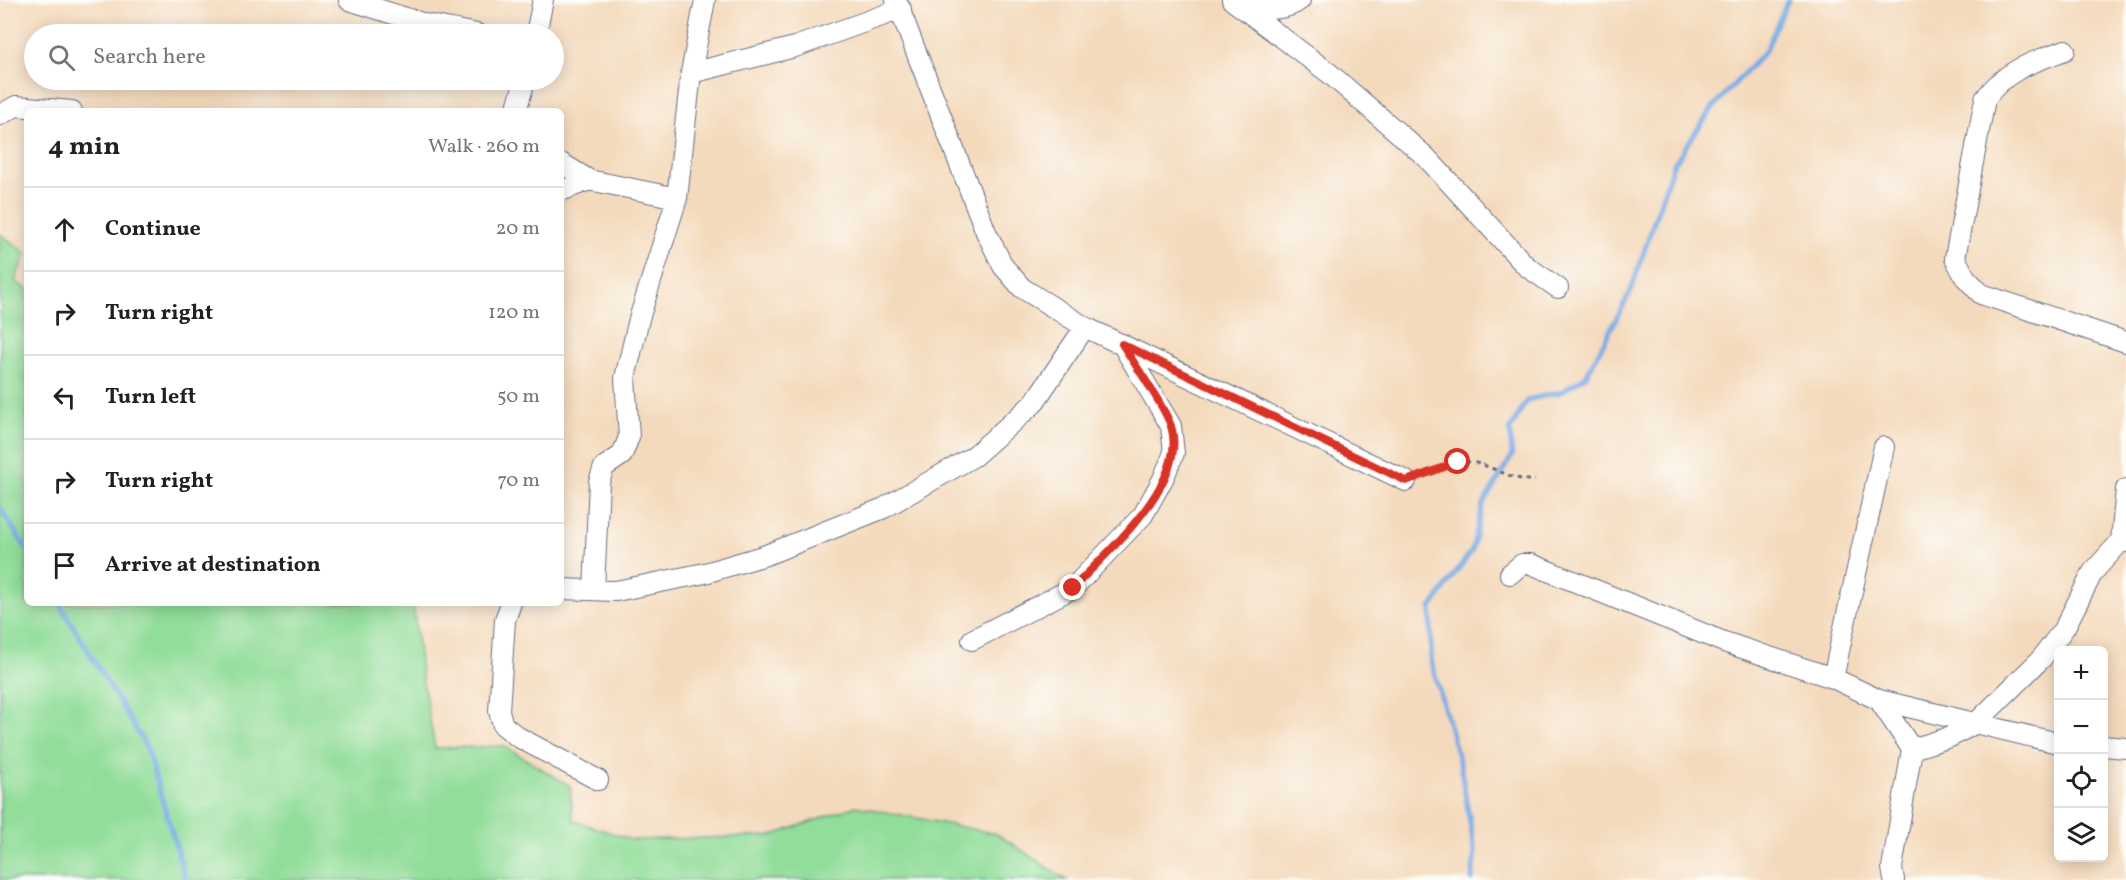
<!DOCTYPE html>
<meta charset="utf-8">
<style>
body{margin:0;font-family:Vollkorn,serif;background:#f2f2f2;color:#202124}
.controls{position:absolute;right:18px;bottom:18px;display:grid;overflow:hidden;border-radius:9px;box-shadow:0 3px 15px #0003}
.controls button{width:54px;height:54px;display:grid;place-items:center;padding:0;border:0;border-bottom:2px solid #e0e0e0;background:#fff;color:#202124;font:30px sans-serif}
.stop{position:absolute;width:18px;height:18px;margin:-14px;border:4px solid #d93025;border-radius:50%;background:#fff}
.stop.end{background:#d93025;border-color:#fff;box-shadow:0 2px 6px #0008}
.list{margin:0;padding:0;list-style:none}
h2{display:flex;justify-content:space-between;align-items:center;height:78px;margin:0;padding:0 24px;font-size:26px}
h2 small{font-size:20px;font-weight:400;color:#757577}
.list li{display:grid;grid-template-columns:39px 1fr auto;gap:18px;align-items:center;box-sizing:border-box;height:84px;padding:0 24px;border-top:2px solid #e0e0e0}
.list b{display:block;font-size:22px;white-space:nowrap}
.list em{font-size:20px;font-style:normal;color:#757577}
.icon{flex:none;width:33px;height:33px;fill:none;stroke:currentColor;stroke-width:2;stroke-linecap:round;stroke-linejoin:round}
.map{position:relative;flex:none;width:2126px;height:880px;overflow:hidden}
.search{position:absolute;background:#fff;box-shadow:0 3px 15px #0003;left:24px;top:24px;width:540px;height:66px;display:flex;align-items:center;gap:15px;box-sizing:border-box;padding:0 21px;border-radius:33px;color:#757577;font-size:22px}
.panel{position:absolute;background:#fff;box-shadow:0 3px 15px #0003;left:24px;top:108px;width:540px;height:498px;border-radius:9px}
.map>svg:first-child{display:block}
.green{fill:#91dd99;stroke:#56867c;stroke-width:1.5}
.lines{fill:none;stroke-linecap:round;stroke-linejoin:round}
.stream{stroke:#79aae4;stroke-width:5}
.street-casing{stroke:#676b7f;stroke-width:22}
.path{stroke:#676b7f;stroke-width:3;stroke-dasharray:4.5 4.5;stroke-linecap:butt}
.street{stroke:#fff;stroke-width:20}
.route{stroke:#d93025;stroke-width:8}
</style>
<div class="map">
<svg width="2126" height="880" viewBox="0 0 2126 880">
<rect width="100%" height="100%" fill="#fdfcf7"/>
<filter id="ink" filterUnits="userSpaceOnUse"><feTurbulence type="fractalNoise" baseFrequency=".0167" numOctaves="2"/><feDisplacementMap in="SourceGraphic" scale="12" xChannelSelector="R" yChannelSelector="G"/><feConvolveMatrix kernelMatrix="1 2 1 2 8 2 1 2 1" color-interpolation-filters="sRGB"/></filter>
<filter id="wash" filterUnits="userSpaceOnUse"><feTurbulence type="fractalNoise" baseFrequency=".008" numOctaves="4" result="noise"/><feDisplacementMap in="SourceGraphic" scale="24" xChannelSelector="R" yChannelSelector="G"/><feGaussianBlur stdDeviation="1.35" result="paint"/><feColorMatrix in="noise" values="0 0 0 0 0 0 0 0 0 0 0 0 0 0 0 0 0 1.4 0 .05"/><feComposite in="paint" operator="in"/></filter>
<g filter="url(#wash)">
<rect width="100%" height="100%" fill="#f4dabc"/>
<!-- green -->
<path class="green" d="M 0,234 L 26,253 L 15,281 L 27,289 L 27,603 L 413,603 L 421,672 L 435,748 L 504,746 L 570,786 L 573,820 L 632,840 L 770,836 L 856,806 L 997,834 L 1067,880 L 0,880 Z"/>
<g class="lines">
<!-- stream -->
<path class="stream" d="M 0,508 L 27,550
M 59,603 L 147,748 L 186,880
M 1472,880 L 1475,851 L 1460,764 L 1431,661 L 1431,608 L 1472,550 L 1483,504 L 1512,456 L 1510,430 L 1527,400 L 1561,392 L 1586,376 L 1630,293 L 1673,165 L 1714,106 L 1766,50 L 1788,0"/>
</g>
</g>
<g filter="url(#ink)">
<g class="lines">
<defs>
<path id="street" d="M 349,0 L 425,24 L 477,34
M 896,0 L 986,232 L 1003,266 L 1022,288 L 1085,327 L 1406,481
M 1232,0 L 1329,73 L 1426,157 L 1526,266 L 1558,288
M 1242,6 C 1261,8 1284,13 1300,0
M 536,34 L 543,0
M 2065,50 C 2033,62 2005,70 1985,99 L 1955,258 L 1965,277 L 1981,294 L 2126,342
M 691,73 L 795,47 L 901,9
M 516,111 L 525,80
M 0,115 L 16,106 L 72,111
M 561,163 L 589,180 L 677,198
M 561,191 L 589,180
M 2126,489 L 2121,541 L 2126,542
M 1510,574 L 1522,564 L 1531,564 L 1724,642 L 1833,678 L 1879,700 L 2058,743
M 561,589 L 616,591 L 705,573 L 766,555 L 884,508 L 974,456 L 1033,404 L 1085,327
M 594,590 L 599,482 L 604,467 L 622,455 L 629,437 L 625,378 L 639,319 L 677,198 L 691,73 L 705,0
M 511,603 L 505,620 L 499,711 L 503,725 L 518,737 L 598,780
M 972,640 L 1073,588 L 1143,515 L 1163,479 L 1174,453 L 1171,426 L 1122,344
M 1833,678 L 1884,447
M 1879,700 L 1912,749 L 1892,868 L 1894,880
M 2104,746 L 2126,748
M 1912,749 L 1950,737 L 1976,723 L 2042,658 L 2065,627 L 2093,572 L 2121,541"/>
</defs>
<!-- street casing -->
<use href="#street" class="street-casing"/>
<!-- path -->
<path class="path" d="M 1423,475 C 1434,471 1447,463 1458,462 C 1486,458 1507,482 1535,480"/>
<!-- street -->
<use href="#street" class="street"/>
</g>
</g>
<g class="lines" filter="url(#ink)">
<!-- route -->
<path class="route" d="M 1073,588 C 1107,552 1189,482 1171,426 C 1164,405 1135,365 1122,344 L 1406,481 L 1458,462"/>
</g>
</svg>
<div class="controls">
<button>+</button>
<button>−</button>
<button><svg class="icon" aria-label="locate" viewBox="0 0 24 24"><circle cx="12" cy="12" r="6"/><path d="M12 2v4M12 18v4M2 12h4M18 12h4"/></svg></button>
<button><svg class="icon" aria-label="layers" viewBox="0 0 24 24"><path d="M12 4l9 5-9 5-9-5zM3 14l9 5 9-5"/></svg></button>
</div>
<div class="stop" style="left:1458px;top:462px"></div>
<div class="stop end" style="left:1073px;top:588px"></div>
<div class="search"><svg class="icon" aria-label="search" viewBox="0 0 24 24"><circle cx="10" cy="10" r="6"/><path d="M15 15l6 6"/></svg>Search here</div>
<section class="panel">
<h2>4 min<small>Walk · 260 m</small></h2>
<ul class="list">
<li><svg class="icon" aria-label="ahead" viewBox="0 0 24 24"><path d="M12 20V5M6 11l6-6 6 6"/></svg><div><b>Continue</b></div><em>20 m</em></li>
<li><svg class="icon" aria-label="right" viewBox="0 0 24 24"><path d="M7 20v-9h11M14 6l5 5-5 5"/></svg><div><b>Turn right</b></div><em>120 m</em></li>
<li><svg class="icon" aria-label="left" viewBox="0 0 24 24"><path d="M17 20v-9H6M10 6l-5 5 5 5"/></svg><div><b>Turn left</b></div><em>50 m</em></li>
<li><svg class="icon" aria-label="right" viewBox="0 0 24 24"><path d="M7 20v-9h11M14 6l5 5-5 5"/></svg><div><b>Turn right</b></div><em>70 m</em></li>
<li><svg class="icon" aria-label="arrive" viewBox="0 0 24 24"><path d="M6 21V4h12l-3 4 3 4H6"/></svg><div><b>Arrive at destination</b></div></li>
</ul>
</section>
</div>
